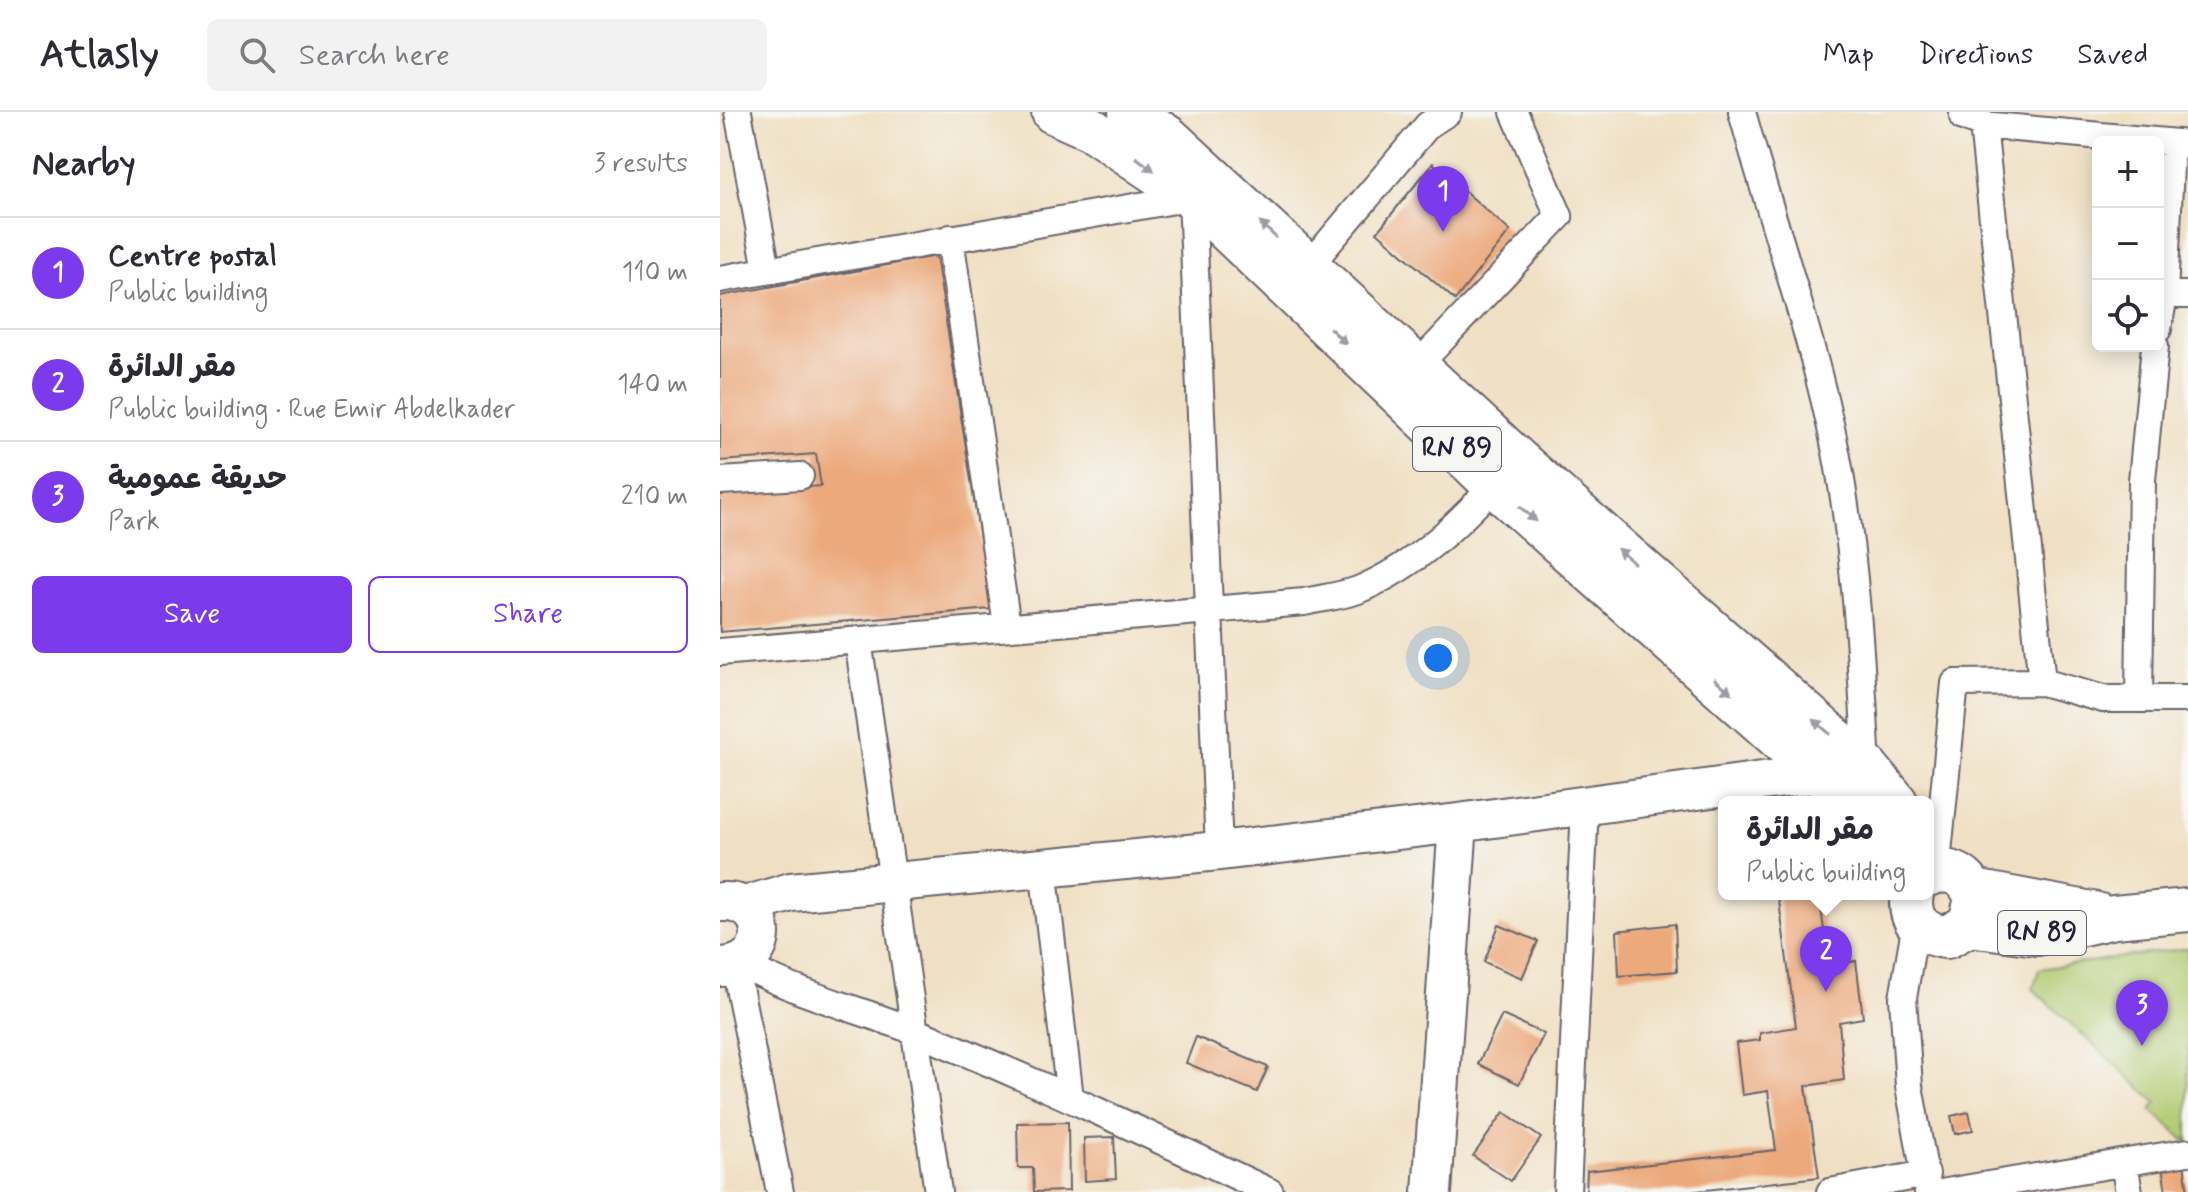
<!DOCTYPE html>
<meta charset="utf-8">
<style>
body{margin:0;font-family:Mynerve,"Playpen Sans Arabic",sans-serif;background:#f2f2f3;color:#2b2b33}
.controls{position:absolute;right:24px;top:24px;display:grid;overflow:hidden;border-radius:12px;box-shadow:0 4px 20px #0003}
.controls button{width:72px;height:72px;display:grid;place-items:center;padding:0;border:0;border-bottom:2px solid #e1e1e2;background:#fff;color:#2b2b33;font:40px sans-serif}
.you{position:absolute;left:718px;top:546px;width:28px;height:28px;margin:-20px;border:6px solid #fff;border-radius:50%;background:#1a73e8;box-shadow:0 0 0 12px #1a73e833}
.badge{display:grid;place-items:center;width:52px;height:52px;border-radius:50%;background:#7c3aed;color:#fff;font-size:26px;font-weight:700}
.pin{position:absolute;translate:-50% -66px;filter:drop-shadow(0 2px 4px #0008)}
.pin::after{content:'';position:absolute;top:42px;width:28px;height:24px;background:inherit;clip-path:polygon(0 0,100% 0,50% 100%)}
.popup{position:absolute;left:998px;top:684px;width:216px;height:104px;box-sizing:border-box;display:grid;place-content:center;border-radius:12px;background:#fff;filter:drop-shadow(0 2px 6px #0005);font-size:26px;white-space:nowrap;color:#7c7c81}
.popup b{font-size:30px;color:#2b2b33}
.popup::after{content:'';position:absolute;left:50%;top:100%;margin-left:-16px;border:16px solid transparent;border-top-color:#fff}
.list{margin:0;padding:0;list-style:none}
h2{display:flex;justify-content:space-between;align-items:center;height:104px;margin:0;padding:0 32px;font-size:34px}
h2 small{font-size:26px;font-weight:400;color:#7c7c81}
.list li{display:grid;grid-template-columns:52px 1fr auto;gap:24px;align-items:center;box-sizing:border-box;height:112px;padding:0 32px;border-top:2px solid #e1e1e2}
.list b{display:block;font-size:30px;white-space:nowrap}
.list p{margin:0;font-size:26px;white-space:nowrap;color:#7c7c81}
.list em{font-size:26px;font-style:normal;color:#7c7c81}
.actions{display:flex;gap:16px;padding:24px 32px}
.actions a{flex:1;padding:18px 0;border:2px solid #7c3aed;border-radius:12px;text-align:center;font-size:28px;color:#7c3aed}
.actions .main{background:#7c3aed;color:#fff}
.icon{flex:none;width:44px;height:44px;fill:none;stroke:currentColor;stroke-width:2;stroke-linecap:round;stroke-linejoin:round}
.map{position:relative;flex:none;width:1468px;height:1080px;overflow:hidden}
header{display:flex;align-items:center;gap:48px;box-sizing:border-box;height:112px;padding:0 40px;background:#fff;border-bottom:2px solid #e1e1e2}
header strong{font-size:38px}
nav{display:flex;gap:44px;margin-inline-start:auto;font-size:28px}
.search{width:560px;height:72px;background:#f2f2f3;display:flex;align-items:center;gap:20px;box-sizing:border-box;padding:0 28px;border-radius:12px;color:#7c7c81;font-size:30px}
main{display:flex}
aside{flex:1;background:#fff}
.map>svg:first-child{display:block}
.green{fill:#b1ca6f;stroke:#6a7655;stroke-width:2}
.building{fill:#eca97b}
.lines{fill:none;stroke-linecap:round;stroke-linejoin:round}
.street-casing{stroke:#6a646b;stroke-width:30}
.secondary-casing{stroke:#6a646b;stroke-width:42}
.primary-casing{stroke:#6a646b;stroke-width:46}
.street{stroke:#fff;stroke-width:26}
.secondary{stroke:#fff;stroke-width:38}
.primary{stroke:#fff;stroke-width:42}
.oneway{fill:#9c9ca7}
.labels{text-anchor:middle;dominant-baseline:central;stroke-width:7;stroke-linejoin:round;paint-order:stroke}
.shield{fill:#f6f6f2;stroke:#626272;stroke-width:2}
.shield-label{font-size:26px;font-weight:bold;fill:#22223b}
</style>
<header>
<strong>Atlasly</strong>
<div class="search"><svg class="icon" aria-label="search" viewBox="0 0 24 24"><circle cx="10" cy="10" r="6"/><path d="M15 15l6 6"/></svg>Search here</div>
<nav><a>Map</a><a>Directions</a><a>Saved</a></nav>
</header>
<main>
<aside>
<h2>Nearby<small>3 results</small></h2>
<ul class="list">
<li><span class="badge">1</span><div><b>Centre postal</b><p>Public building</p></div><em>110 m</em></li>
<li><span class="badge">2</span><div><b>مقر الدائرة</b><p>Public building · Rue Emir Abdelkader</p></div><em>140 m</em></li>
<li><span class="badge">3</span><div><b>حديقة عمومية</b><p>Park</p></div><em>210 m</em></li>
</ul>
<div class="actions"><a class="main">Save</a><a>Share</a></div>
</aside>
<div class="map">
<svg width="1468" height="1080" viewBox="0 0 1468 1080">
<rect width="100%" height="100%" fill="#f6f6f2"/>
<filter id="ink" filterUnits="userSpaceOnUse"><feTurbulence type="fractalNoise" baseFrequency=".0125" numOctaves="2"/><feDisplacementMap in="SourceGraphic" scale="16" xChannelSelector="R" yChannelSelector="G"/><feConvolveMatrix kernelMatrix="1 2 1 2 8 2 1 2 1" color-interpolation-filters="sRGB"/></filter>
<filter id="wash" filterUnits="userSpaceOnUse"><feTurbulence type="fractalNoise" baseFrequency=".006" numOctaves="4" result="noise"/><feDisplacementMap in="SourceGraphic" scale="32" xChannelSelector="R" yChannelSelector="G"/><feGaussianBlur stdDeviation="1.8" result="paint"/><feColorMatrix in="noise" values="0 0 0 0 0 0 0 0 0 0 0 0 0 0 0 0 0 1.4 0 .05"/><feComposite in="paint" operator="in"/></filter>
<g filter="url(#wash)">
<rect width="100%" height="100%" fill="#f0e0c3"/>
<!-- green -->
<path class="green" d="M 1468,836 L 1468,1031 L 1431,998 L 1437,991 L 1313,877 L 1319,857 Z"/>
<g id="blocks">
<!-- building -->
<path class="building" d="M 713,51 L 790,119 L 735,188 L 657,120 Z
M 216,144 L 271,497 L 0,520 L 0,381 L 101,374 L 96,342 L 0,349 L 0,184 Z
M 1058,782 L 1099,782 L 1109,854 L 1136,849 L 1143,906 L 1119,910 L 1124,968 L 1086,974 L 1099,1065 L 968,1080 L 866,1080 L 867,1059 L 1056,1038 L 1048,979 L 1022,983 L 1016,931 L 1040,928 L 1040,921 L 1076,915 Z
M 955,812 L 957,859 L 899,864 L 897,819 Z
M 779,813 L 818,829 L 802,866 L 764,850 Z
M 782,903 L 824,922 L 799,972 L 758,952 Z
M 476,925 L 548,955 L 537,980 L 466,951 Z
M 784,1000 L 821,1026 L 791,1069 L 753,1044 Z
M 1249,1000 L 1253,1018 L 1235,1022 L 1231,1004 Z
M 348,1010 L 349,1079 L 314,1080 L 313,1056 L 298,1056 L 297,1011 Z
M 394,1025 L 396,1067 L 365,1069 L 364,1026 Z
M 1464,1051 L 1468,1080 L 1446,1080 L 1442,1054 Z"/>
</g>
</g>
<g filter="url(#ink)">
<use href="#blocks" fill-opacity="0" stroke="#6a646b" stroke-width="2"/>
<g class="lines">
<defs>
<path id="street" d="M 18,0 L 47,158
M 1022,0 C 1053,113 1093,225 1116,340 C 1136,444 1141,549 1147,655 L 1141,656
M 1243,0 L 1243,5 L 1263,13
M 230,126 L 287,514
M 588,155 L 708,13 L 728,0
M 0,167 L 472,85 L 499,739
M 1444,183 L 1468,183
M 1438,217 L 1444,183 L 1451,31
M 696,255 L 839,104 L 794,0
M 0,369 L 80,364
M 138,528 L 218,1080
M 0,540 L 584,490 C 601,486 622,484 638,478 C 698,453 741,409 784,363
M 1322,570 L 1263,13 L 1468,32
M 1419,587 L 1422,368 L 1435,234
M 1218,741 L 1235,571 L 1322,570 L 1383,587 L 1468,587
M 323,755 L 350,986
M 1196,810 L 1183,886 L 1189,974 L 1208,1080
M 22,852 C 78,883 140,897 199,921 C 318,970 434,1025 550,1080
M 15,855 L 60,1080
M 1404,1051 L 1409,1080
M 847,1080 L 865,694
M 1110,1080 L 1206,1062
M 1226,1080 L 1468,1040"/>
<path id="secondary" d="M 25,794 L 71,780 L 499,739 L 738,711 L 1101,661
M 0,855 C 54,854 52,787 2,790
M 712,1080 L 738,711"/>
<path id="primary" d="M 333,0 L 371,17 L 472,85 L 774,373 L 1130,690
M 410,0 L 448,25 L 798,348 L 1147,655 L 1176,690
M 1254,779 L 1377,802
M 1192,782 C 1187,808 1203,823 1227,825 L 1249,813 L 1256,788 C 1250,765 1231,753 1208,763
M 1249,813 L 1317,822 L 1394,805 L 1468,798"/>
</defs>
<!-- street casing -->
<use href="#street" class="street-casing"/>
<!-- secondary casing -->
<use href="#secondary" class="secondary-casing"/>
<!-- primary casing -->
<use href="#primary" class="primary-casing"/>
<!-- street -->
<use href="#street" class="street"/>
<!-- secondary -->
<use href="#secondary" class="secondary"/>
<!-- primary -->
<use href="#primary" class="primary"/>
</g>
<!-- one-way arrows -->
<defs><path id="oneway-solid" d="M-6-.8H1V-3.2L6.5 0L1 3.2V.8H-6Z" transform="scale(2)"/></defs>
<g class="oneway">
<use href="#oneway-solid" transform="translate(425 52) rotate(37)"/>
<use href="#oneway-solid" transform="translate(548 118) rotate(-137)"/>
<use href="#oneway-solid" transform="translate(618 224) rotate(44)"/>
<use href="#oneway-solid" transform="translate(808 402) rotate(41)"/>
<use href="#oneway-solid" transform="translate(906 444) rotate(-139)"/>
<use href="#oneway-solid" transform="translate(1003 574) rotate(41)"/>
<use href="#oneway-solid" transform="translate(1102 615) rotate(-139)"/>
</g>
</g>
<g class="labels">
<!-- shield labels -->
<g class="shield">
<rect x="693" y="315" width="88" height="44" rx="6"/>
<rect x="1278" y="799" width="88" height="44" rx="6"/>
</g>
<g class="shield-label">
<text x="737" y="337">RN 89</text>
<text x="1322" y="821">RN 89</text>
</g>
</g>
</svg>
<div class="controls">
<button>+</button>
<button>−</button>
<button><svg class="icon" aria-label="locate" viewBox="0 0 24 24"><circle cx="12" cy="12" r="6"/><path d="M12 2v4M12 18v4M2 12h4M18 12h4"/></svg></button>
</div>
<div class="you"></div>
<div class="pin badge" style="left:723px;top:120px">1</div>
<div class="pin badge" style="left:1106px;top:880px">2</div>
<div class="popup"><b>مقر الدائرة</b>Public building</div>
<div class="pin badge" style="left:1422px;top:934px">3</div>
</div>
</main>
